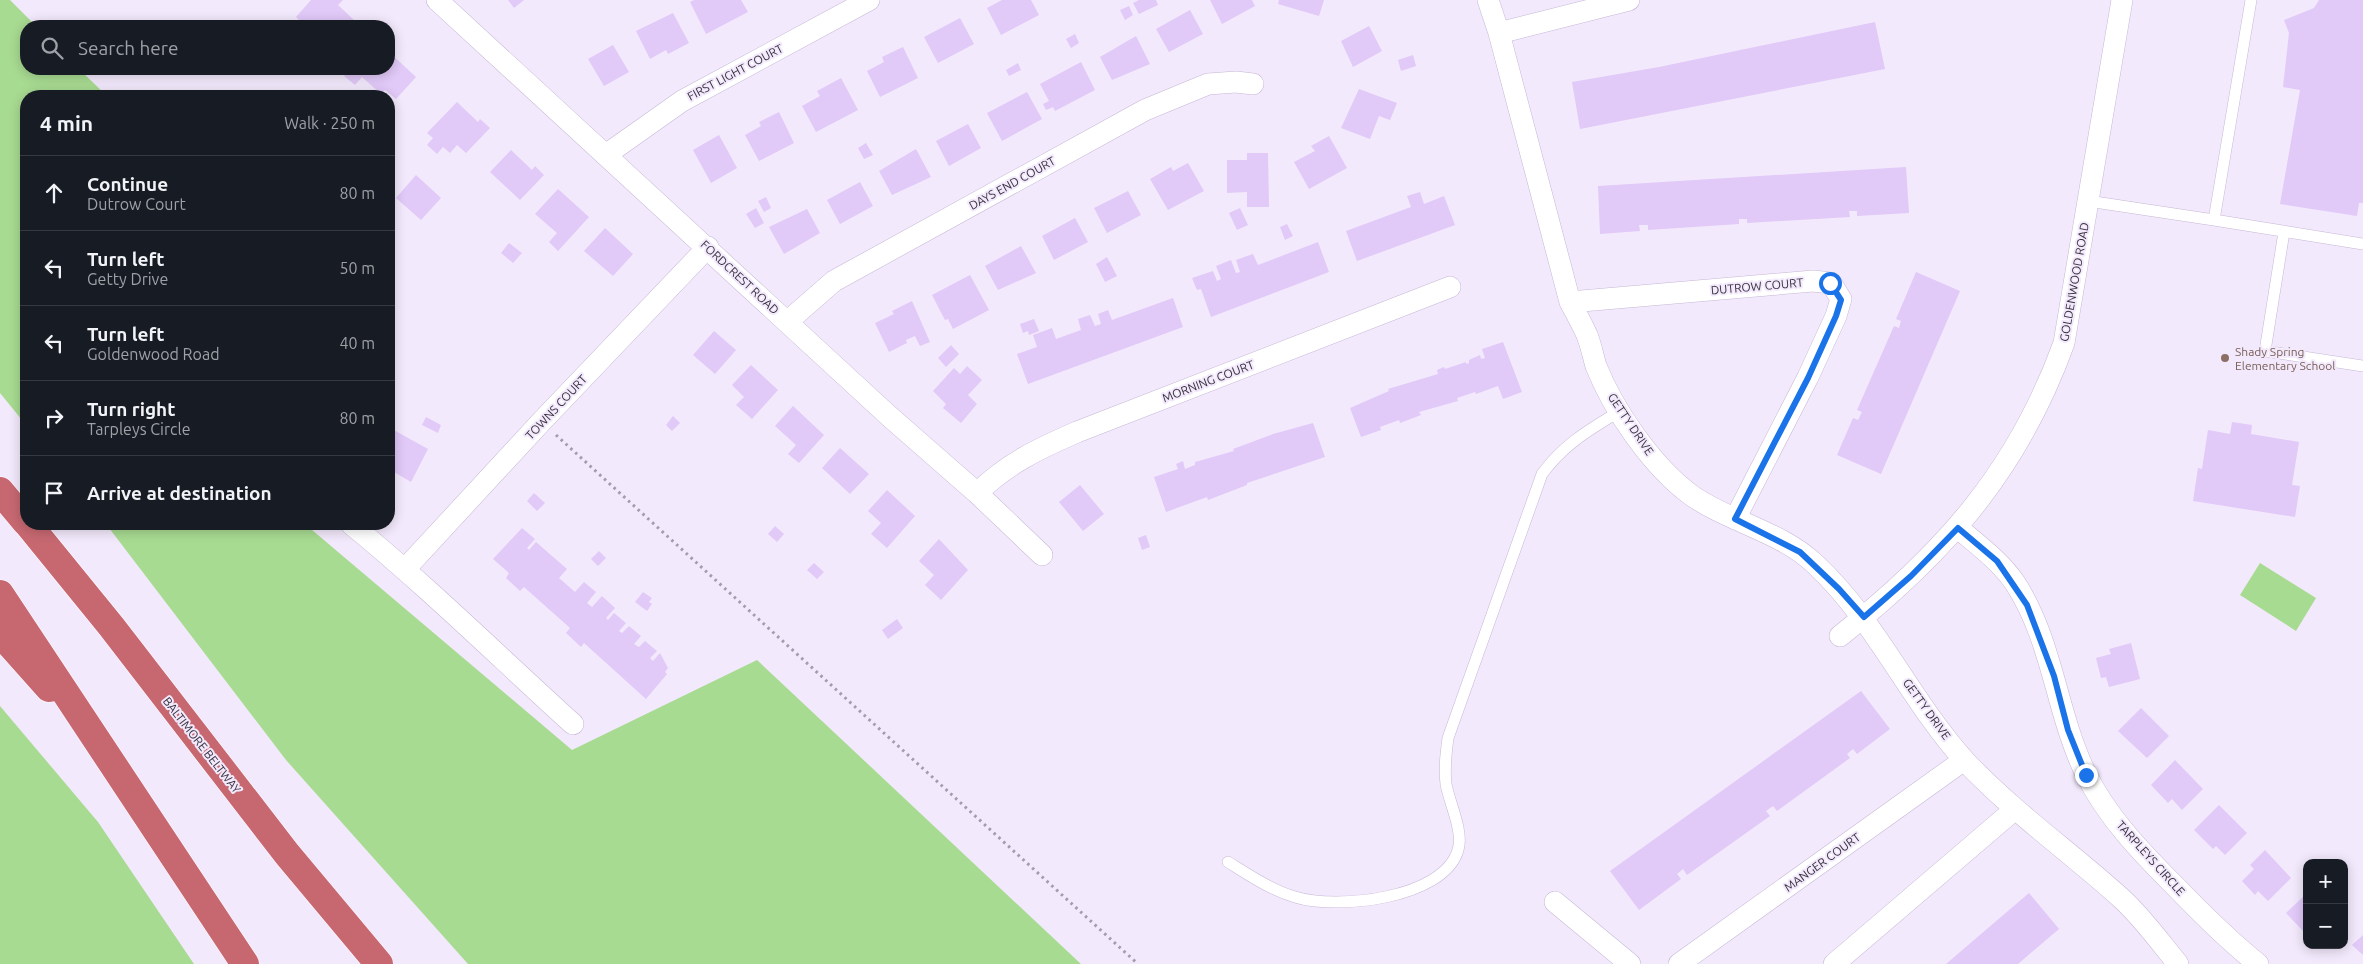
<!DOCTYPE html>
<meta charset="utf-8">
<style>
body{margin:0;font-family:Ubuntu,sans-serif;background:#20242c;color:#f1f3f6}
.controls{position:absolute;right:15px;bottom:15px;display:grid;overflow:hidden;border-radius:10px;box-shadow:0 2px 12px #0003}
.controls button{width:45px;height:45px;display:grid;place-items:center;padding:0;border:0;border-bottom:1px solid #363941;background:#171b24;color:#f1f3f6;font:25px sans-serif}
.stop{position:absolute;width:15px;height:15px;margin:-11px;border:4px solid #1a73e8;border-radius:50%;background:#fff}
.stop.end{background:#1a73e8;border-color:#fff;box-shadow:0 1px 5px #0008}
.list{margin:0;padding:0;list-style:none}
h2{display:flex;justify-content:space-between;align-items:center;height:65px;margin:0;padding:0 20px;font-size:21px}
h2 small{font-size:16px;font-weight:400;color:#9ea1a6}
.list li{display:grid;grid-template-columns:32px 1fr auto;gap:15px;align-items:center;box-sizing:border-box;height:75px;padding:0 20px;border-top:1px solid #363941}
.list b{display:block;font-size:19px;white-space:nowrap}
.list p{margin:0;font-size:16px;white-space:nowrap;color:#9ea1a6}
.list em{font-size:16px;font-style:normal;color:#9ea1a6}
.icon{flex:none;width:28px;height:28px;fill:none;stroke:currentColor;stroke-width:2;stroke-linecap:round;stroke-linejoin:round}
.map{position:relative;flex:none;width:2363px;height:964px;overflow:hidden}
.search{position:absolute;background:#171b24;box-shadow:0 2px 12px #0003;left:20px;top:20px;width:375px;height:55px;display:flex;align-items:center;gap:12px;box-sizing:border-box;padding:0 18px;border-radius:20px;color:#9ea1a6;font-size:19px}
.panel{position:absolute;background:#171b24;box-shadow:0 2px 12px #0003;left:20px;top:90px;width:375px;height:440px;border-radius:20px}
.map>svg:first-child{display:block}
.green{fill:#a8db92}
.building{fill:#e1c9f8}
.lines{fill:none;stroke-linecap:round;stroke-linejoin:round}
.service-casing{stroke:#c6b7d5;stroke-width:12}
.minor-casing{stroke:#c6b7d5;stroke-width:22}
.motorway-casing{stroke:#fff;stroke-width:29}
.path{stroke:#a49bab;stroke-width:3;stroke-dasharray:2.5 4;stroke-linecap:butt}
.service{stroke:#fff;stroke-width:11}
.minor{stroke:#fff;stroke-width:21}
.motorway{stroke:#c76871;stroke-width:28}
.route{stroke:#1a73e8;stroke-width:6}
.education-dot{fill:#8d6e63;stroke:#f3e9fc;stroke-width:2}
.labels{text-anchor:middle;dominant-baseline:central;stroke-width:4;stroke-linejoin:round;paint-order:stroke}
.street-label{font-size:12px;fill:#38323e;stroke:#f3e9fc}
.education-label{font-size:12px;fill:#785e54;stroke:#f3e9fc;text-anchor:start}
</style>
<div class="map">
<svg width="2363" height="964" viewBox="0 0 2363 964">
<rect width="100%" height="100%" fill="#f3e9fc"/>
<!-- green -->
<path class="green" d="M 0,0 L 10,0 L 36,26 L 26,26 L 26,69 L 79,69 L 107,96 L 26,96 L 26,425 L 0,393 Z
M 106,524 L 305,524 L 572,750 L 757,660 L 1081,964 L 468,964 L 286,760 Z
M 2260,563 L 2316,598 L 2296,631 L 2240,595 Z
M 0,706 L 98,822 L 194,964 L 0,964 Z"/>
<!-- building -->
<path class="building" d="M 311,0 L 343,0 L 338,5 L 355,21 L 351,26 L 305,26 L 296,17 Z
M 508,0 L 524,0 L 514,8 Z
M 694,0 L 741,0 L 748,12 L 706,34 L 690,2 Z
M 1002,0 L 1031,0 L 1039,15 L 1001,35 L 987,8 Z
M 1139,0 L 1156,0 L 1158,5 L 1139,14 L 1133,3 Z
M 1210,0 L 1252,0 L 1255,6 L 1222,24 Z
M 1279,0 L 1324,0 L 1319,16 L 1278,4 Z
M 2319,0 L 2363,0 L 2363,203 L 2359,203 L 2357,216 L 2280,204 L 2300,90 L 2283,87 L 2289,33 L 2284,20 L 2314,8 Z
M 1129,6 L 1133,15 L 1125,20 L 1120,10 Z
M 1190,10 L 1203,34 L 1169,52 L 1156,29 Z
M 673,13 L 689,43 L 668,54 L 666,50 L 650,59 L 636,31 Z
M 960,18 L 974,44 L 938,63 L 924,37 Z
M 1875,22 L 1885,69 L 1580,129 L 1572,82 L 1659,67 Z
M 1369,26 L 1382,51 L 1353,67 L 1341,41 Z
M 1075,34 L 1079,43 L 1071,48 L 1066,39 Z
M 1136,36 L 1150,64 L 1112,80 L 1100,57 Z
M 389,40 L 394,45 L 389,50 Z
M 613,45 L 629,72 L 604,86 L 588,59 Z
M 903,47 L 918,78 L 880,97 L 867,71 L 884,62 L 882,57 Z
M 389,52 L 416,77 L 396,99 L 385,90 L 381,94 L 362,77 L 355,85 L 344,76 L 351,69 L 389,69 Z
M 1413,55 L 1416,66 L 1401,71 L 1398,60 Z
M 1081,62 L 1095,90 L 1055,111 L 1053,107 L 1046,110 L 1043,104 L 1049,101 L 1040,84 Z
M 1018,63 L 1021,70 L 1009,76 L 1006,70 Z
M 841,78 L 858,110 L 816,132 L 802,106 L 820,96 L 817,91 Z
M 1359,89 L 1397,103 L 1390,120 L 1379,116 L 1370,139 L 1341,128 Z
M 1027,92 L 1042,119 L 1002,141 L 987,113 Z
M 457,102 L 478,122 L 480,119 L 490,128 L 466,153 L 457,145 L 450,153 L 443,147 L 437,154 L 427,145 L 433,138 L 427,133 Z
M 779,112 L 794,143 L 759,161 L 745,135 L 761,126 L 759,122 Z
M 968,124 L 981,148 L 949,166 L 936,141 Z
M 719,135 L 737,168 L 711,183 L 693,150 Z
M 1329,136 L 1347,168 L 1309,189 L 1294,162 L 1315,151 L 1311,146 Z
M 866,143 L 873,155 L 864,159 L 858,148 Z
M 916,149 L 931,177 L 892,195 L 879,171 Z
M 511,150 L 532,170 L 535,166 L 544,175 L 520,200 L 490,172 Z
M 1247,153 L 1268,153 L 1269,207 L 1247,207 L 1247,192 L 1227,193 L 1227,160 L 1247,160 Z
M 1188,163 L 1204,191 L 1168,210 L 1150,179 L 1171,167 L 1173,171 Z
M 1906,167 L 1909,213 L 1857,216 L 1857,211 L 1849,211 L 1850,217 L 1747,223 L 1747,219 L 1739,219 L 1739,224 L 1648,230 L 1648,225 L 1639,225 L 1640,231 L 1600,234 L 1598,186 Z
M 416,175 L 441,198 L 421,220 L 396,198 Z
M 860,182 L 873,206 L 840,224 L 827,200 Z
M 558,189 L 589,217 L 558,251 L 549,242 L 557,233 L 535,214 Z
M 1128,191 L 1141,215 L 1107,233 L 1094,208 Z
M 1420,192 L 1424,204 L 1444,196 L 1455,225 L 1357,261 L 1346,231 L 1411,207 L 1407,196 Z
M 766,197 L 771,208 L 764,212 L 758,201 Z
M 756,208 L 764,223 L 755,228 L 746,214 Z
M 1240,208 L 1248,225 L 1237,230 L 1229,213 Z
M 807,209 L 820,233 L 784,254 L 769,227 Z
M 1075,218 L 1088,242 L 1054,260 L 1042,236 Z
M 1287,224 L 1293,236 L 1285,240 L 1280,227 Z
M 605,228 L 633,254 L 613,276 L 584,251 Z
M 1318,242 L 1329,272 L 1211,317 L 1201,289 L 1197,290 L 1192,278 L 1213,271 L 1217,281 L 1221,279 L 1216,266 L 1231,260 L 1236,273 L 1240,272 L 1236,260 L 1253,254 L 1258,265 Z
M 509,243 L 522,253 L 513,263 L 501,253 Z
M 1021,246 L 1036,273 L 998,290 L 985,266 Z
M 1107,257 L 1117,276 L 1105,282 L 1096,264 Z
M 1916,272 L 1960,291 L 1881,474 L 1837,455 L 1853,418 L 1858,420 L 1862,412 L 1857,410 L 1894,326 L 1899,328 L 1901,321 L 1896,319 Z
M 970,275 L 989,310 L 953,329 L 948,319 L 945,320 L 932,295 Z
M 1173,298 L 1183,327 L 1028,384 L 1017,354 L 1037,347 L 1033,335 L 1052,328 L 1056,339 L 1081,330 L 1078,319 L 1090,315 L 1095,326 L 1101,324 L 1098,314 L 1108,310 L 1112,320 Z
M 912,301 L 930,342 L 920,346 L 915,336 L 906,340 L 907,343 L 889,352 L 875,323 L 894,314 L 892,311 Z
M 1034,319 L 1039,331 L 1029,335 L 1028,331 L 1023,333 L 1020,324 Z
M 714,331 L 736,350 L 715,374 L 693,355 Z
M 1503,342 L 1522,392 L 1503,399 L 1498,386 L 1476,394 L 1475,392 L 1457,398 L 1458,401 L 1419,412 L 1421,415 L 1400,423 L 1399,420 L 1380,427 L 1381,430 L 1361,437 L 1350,408 L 1389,391 L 1388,389 L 1438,374 L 1437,370 L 1444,367 L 1445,369 L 1466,362 L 1466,364 L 1469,363 L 1469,360 L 1480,355 L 1481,359 L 1485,358 L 1482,349 Z
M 951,345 L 959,354 L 946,367 L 938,358 Z
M 751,365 L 778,390 L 752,419 L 736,405 L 744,397 L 732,385 Z
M 967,366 L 982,380 L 968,395 L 977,404 L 961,423 L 943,408 L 946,404 L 933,391 L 954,368 L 960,374 Z
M 793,406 L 824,435 L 799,463 L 788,454 L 796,445 L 775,426 Z
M 389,411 L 395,414 L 389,426 L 392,429 L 428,449 L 411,482 L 389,469 Z
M 673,416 L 680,423 L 672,431 L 666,425 Z
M 426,417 L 441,425 L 438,433 L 422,425 Z
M 2232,422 L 2252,425 L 2251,434 L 2299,442 L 2292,485 L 2300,486 L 2295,517 L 2193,501 L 2198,468 L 2202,469 L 2208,430 L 2230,434 Z
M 1313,423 L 1325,457 L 1247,483 L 1247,485 L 1208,500 L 1207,497 L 1166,512 L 1154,477 L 1178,469 L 1176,464 L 1183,461 L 1185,469 L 1195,465 L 1195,462 L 1234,451 L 1233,449 L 1273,434 Z
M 840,448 L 869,474 L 850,494 L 822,468 Z
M 1080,485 L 1104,514 L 1083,531 L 1059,502 Z
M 887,490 L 915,516 L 887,548 L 871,534 L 881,523 L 868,511 Z
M 534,493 L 545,503 L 537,511 L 527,501 Z
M 775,526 L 784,534 L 777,542 L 768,534 Z
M 522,528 L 535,539 L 527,548 L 529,550 L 536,542 L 567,569 L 559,578 L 575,592 L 584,582 L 596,592 L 587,603 L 592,607 L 602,596 L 615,608 L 606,618 L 608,620 L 614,613 L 626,623 L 619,631 L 622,633 L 629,626 L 641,636 L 634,644 L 639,647 L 645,641 L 657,651 L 650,658 L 653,661 L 660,653 L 668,668 L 665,672 L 667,674 L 646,699 L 584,643 L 581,647 L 566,633 L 570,628 L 524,587 L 520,591 L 506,578 L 509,573 L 493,559 Z
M 1146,535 L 1150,547 L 1142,550 L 1138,538 Z
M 939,539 L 968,570 L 941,600 L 925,585 L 934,575 L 919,561 Z
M 599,551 L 606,558 L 598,566 L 591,559 Z
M 814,563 L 824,572 L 817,579 L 807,570 Z
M 643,592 L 652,598 L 649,602 L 652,604 L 647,611 L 635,602 Z
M 897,619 L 903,628 L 888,639 L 882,630 Z
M 2131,643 L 2140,679 L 2109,687 L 2106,677 L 2101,678 L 2096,658 L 2111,654 L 2109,649 Z
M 1861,691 L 1890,729 L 1857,754 L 1853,749 L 1847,754 L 1850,758 L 1777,811 L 1773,806 L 1766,811 L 1770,816 L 1687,875 L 1683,869 L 1677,874 L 1681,879 L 1639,910 L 1610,871 Z
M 2141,708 L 2169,736 L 2147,758 L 2118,731 Z
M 2175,760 L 2203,789 L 2182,810 L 2172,799 L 2168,803 L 2151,785 Z
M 2219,805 L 2247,833 L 2225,855 L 2216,846 L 2213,849 L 2194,830 Z
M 2265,850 L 2291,878 L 2268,901 L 2258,891 L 2255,895 L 2242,881 L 2254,869 L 2250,865 Z
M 2029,893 L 2059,929 L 2018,964 L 1946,964 Z
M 2307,893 L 2307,928 L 2303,931 L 2286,913 Z
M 2363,935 L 2363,955 L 2352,945 Z"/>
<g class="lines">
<defs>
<path id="service" d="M 2088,201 L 2214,220 L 2251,0
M 2214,220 L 2363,244
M 2284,232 L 2265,351 L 2363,366
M 1228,862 C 1249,875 1271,890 1295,897 C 1336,910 1444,899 1458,850 C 1464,832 1449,802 1446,784 C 1444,768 1446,753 1448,738 L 1542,474 C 1564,444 1589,430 1620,411"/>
<path id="minor" d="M 437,0 L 889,416 L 977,493 L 1042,555
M 1488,0 L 1499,33 L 1570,302 C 1576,313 1582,324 1587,335 C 1591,345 1593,356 1596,366 C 1614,411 1652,466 1691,495 C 1729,522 1780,531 1815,564 C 1877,622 1909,699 1965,761 C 2013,812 2069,851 2121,898 C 2142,917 2160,942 2178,964
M 1499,33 L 1629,0
M 607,154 L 682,101 L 869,0
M 1570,302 L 1813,281 L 1831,283 L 1841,299 L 1836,316 L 1808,377 L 1735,519
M 787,322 L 834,281 L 1145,110 L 1208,84 L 1236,82 L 1253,84
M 977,493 C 1008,463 1038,449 1077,432 L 1450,287
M 351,524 C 428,587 499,657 573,724
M 1958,528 C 1978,545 2000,561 2015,583 C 2053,641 2056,713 2086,774 C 2107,817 2142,853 2175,886 C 2202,914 2228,940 2258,964
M 406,568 L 541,422 L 708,247
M 1840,636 C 1945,553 2018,470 2064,343 L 2122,0
M 1555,902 L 1630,964
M 1679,964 L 1964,760
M 1834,964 L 2014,810"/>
<path id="motorway" d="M 0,491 L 26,522
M 28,524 L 111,626 L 287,854 L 379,964
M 0,594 L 245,964
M 0,633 L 49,688"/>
</defs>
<!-- service casing -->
<use href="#service" class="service-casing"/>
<!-- minor casing -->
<use href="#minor" class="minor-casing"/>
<!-- motorway casing -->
<use href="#motorway" class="motorway-casing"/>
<!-- path -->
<path class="path" d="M 556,435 L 1138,964"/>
<!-- service -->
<use href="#service" class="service"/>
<!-- minor -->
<use href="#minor" class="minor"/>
<!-- motorway -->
<use href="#motorway" class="motorway"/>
</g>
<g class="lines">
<!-- route -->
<path class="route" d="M 1830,283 L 1841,300 L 1836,316 L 1808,378 L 1735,519 L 1800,552 L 1839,589 L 1864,617 L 1911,576 L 1958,528 L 1997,561 L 2027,605 L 2054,676 L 2068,730 L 2086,775"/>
</g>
<!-- markers -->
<circle class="education-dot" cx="2225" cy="358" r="5"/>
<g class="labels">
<!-- street labels -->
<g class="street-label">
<text transform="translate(735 72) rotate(-28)">FIRST LIGHT COURT</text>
<text transform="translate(1012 183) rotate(-29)">DAYS END COURT</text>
<text transform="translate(740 277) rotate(43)">FORDCREST ROAD</text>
<text transform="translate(2074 282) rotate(-80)">GOLDENWOOD ROAD</text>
<text transform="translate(1757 286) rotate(-5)">DUTROW COURT</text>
<text transform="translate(1208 381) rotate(-21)">MORNING COURT</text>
<text transform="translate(556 407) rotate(-47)">TOWNS COURT</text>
<text transform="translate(1631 424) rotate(56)">GETTY DRIVE</text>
<text transform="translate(1927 709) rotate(54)">GETTY DRIVE</text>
<text transform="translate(202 745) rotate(52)">BALTIMORE BELTWAY</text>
<text transform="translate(2151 858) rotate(48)">TARPLEYS CIRCLE</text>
<text transform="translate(1822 862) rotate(-36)">MANGER COURT</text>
</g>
<!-- education labels -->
<g class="education-label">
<text x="2235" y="351">Shady Spring<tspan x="2235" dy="14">Elementary School</tspan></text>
</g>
</g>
</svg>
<div class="controls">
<button>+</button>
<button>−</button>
</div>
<div class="stop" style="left:1830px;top:283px"></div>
<div class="stop end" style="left:2086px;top:775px"></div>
<div class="search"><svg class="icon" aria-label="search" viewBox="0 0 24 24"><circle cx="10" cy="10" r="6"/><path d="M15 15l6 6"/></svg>Search here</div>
<section class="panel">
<h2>4 min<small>Walk · 250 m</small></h2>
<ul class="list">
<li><svg class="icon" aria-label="ahead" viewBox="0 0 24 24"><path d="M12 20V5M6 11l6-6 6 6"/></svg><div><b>Continue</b><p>Dutrow Court</p></div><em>80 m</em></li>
<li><svg class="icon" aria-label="left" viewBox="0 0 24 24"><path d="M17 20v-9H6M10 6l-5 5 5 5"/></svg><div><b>Turn left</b><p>Getty Drive</p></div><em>50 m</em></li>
<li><svg class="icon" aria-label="left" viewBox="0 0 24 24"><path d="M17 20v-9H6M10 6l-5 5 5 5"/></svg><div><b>Turn left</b><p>Goldenwood Road</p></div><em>40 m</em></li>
<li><svg class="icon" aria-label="right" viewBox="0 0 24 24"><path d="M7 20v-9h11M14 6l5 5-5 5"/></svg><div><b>Turn right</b><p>Tarpleys Circle</p></div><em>80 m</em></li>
<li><svg class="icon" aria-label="arrive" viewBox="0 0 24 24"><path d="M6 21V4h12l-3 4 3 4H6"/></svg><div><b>Arrive at destination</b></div></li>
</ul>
</section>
</div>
